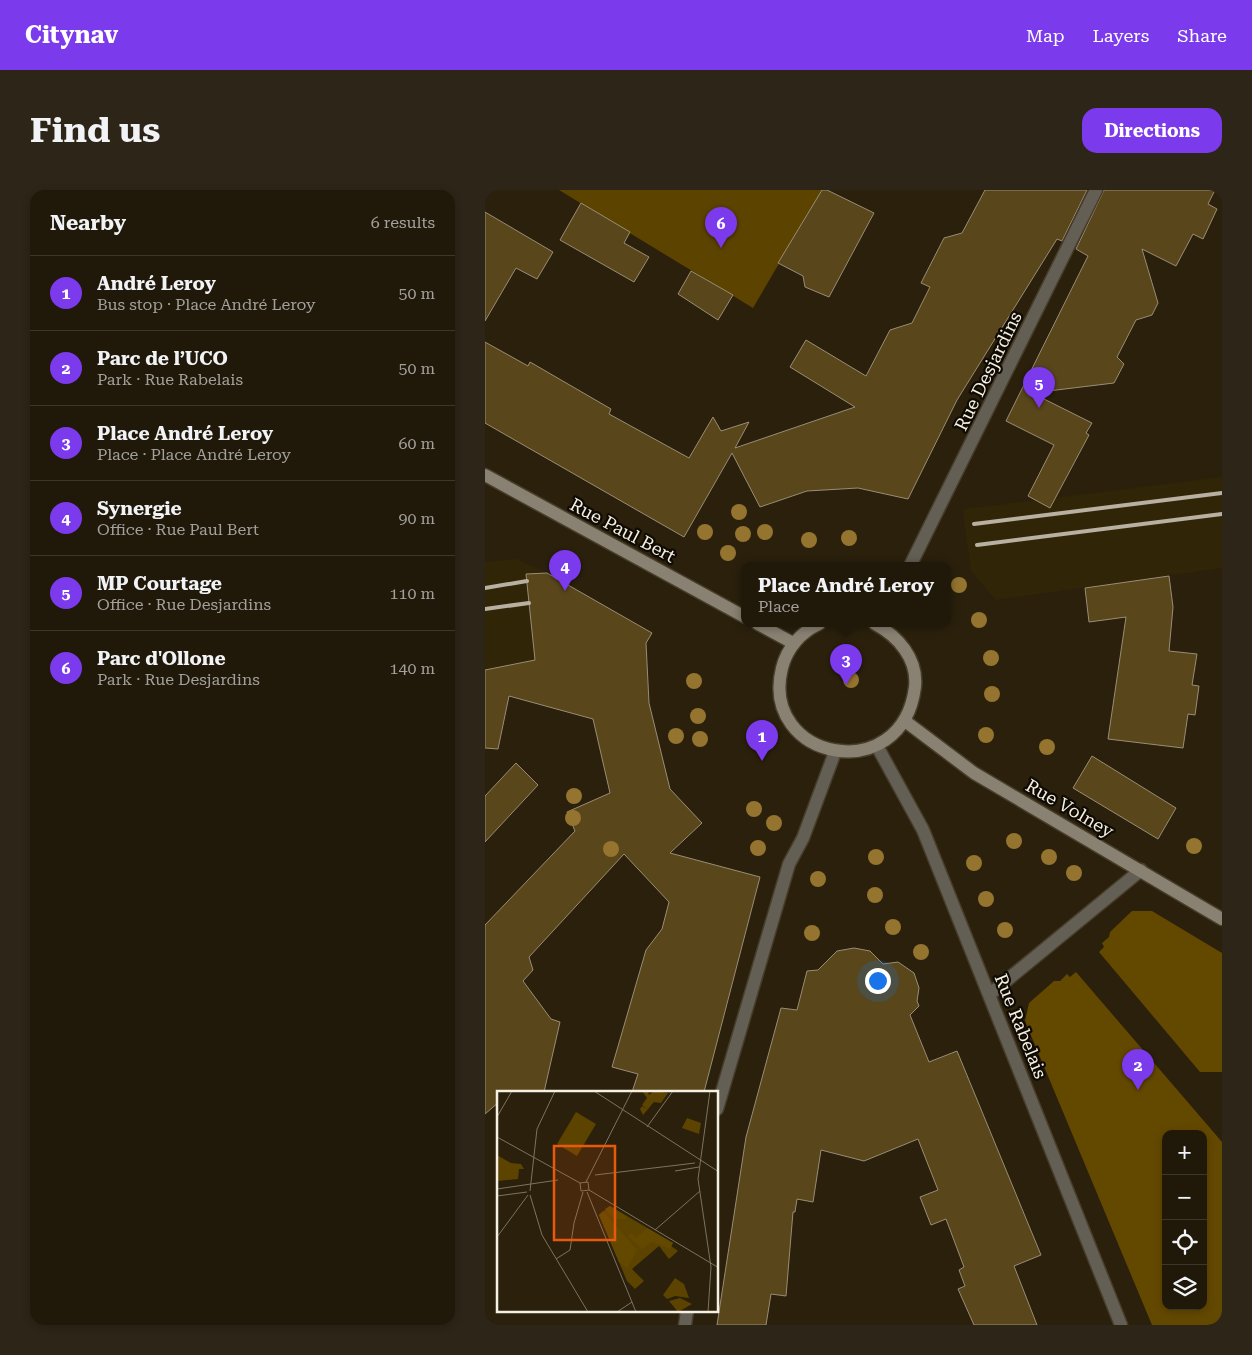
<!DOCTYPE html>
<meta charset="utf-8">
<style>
body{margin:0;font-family:"Roboto Serif",serif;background:#2d2517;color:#f1f3f6}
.controls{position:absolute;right:15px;bottom:15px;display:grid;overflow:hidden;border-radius:10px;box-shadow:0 2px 8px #0003}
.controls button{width:45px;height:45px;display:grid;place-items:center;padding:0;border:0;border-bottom:1px solid #3d372a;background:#201809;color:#f1f3f6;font:25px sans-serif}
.you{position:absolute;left:392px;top:790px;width:18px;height:18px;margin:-12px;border:4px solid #fff;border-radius:50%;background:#1a73e8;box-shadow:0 0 0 8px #1a73e833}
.badge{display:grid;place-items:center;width:32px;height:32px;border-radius:50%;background:#7c3aed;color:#fff;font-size:16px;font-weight:700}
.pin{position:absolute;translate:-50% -41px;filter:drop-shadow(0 1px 2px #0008)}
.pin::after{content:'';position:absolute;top:26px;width:18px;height:15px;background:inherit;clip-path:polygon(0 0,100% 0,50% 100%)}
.popup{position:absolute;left:256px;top:372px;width:210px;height:65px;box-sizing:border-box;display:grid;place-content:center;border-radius:10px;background:#201809;filter:drop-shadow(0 1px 4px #0005);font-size:16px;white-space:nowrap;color:#a2a09c}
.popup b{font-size:19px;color:#f1f3f6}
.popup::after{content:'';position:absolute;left:50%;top:100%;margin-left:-10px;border:10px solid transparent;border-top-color:#201809}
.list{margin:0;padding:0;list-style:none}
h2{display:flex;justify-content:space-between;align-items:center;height:65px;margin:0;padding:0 20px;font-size:21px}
h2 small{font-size:16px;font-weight:400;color:#a2a09c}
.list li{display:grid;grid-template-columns:32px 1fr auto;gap:15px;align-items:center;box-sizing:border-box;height:75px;padding:0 20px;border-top:1px solid #3d372a}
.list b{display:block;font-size:19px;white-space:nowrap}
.list p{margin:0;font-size:16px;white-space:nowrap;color:#a2a09c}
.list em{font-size:16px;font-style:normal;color:#a2a09c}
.icon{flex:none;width:28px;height:28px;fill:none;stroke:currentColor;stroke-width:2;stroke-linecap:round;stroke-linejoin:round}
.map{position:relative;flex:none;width:737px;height:1135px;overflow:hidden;border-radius:15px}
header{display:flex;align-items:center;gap:30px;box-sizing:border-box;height:70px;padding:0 25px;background:#7c3aed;color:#fff}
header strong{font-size:24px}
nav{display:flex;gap:28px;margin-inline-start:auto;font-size:18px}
.intro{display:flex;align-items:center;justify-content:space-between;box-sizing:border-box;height:120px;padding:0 30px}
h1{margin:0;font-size:35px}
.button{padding:12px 22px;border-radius:15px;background:#7c3aed;color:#fff;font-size:18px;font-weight:700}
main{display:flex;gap:30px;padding:0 30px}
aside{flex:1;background:#201809;border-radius:15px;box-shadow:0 2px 8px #0003}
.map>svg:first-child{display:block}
.built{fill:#312508}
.green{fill:#5d4300}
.forest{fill:#634800;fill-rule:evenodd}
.building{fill:#59461b;stroke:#998d76}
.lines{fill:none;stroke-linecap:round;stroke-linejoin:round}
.service-casing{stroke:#473d2a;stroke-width:15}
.minor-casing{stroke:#473d2a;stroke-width:15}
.tertiary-casing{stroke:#473d2a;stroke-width:15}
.secondary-casing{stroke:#473d2a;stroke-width:15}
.service{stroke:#645f55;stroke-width:12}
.minor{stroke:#645f55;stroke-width:12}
.tertiary{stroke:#645f55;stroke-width:12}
.secondary{stroke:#898172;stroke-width:12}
.rail{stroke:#b8b0a1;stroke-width:4}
.tree{fill:#94742e}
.labels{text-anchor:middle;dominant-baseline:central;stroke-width:4.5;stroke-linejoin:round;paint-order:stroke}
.street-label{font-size:18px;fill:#f6f0e3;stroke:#0f0b04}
.inset-road{fill:none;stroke:#7c7362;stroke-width:1}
.view{fill:#e8590c;fill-opacity:0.15;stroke:#e8590c;stroke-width:2.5}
.inset-edge{fill:none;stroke:#f6f0e3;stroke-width:2.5}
</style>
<header>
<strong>Citynav</strong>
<nav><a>Map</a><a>Layers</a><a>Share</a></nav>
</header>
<div class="intro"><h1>Find us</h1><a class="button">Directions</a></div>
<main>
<aside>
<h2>Nearby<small>6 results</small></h2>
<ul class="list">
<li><span class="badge">1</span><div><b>André Leroy</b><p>Bus stop · Place André Leroy</p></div><em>50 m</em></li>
<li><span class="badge">2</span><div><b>Parc de l’UCO</b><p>Park · Rue Rabelais</p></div><em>50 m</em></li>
<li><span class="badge">3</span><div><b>Place André Leroy</b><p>Place · Place André Leroy</p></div><em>60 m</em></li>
<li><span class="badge">4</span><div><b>Synergie</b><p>Office · Rue Paul Bert</p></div><em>90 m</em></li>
<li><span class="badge">5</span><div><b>MP Courtage</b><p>Office · Rue Desjardins</p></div><em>110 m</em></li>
<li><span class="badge">6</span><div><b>Parc d'Ollone</b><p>Park · Rue Desjardins</p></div><em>140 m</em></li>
</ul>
</aside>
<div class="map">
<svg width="737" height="1135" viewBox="0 0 737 1135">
<rect width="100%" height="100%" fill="#2a200c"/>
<!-- built -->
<path class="built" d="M 737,287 L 737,378 L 511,410 L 486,381 L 478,323 L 480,319 Z
M 32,369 L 70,387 L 76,433 L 57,468 L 0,480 L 0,372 Z"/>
<!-- green -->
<path class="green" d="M 74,0 L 337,0 L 268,118 Z"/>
<!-- forest -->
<path class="forest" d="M 647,721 L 667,721 L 737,763 L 737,882 L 715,882 L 614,762 L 619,757 L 617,753 L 624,747 L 625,742 Z
M 591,782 L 737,952 L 737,1135 L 667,1135 L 540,831 L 544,813 L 569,791 L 575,791 L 582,784 L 585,787 ZM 681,944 L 718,944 L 718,1116 L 681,1116 Z"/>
<!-- building -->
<path class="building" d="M 337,0 L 342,0 L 389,23 L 344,107 L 320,97 L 318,86 L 293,73 Z
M 500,0 L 602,0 L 577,51 L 572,49 L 472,210 L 423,309 L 373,298 L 322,301 L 275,317 L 247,263 L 199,347 L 0,233 L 0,152 L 43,176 L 45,172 L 126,219 L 124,224 L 204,268 L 228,227 L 236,241 L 264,232 L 250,258 L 370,217 L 305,177 L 321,150 L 381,186 L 405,140 L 427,133 L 445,97 L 436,93 L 459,48 L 477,43 Z
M 619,0 L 730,0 L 723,14 L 732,19 L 718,49 L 708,44 L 691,76 L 657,59 L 673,113 L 667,125 L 651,130 L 632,167 L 639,174 L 629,193 L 547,203 L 607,233 L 601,243 L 604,245 L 565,318 L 543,306 L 569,255 L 521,231 L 603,66 L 591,59 Z
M 96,13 L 145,42 L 139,53 L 164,67 L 149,92 L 75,50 Z
M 0,22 L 68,62 L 52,89 L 31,78 L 0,131 Z
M 206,81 L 248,105 L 233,130 L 193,104 Z
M 62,383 L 167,443 L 161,453 L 164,513 L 185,599 L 217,633 L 185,663 L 275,687 L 219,902 L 147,902 L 153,884 L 127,877 L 161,760 L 177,739 L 184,712 L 139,664 L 44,767 L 48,780 L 38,791 L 66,829 L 75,832 L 59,902 L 14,902 L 14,912 L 0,924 L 0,735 L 90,641 L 82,622 L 125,603 L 108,529 L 24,506 L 13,559 L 0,558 L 0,480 L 50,470 L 41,384 Z
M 684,386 L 688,417 L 684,461 L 712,464 L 707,495 L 714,496 L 710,525 L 703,524 L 698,558 L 623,549 L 641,427 L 604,432 L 600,398 Z
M 607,566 L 691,618 L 673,649 L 588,598 Z
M 31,573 L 53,595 L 0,652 L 0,606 Z
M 369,758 L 385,761 L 398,774 L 413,772 L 429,783 L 434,798 L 432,811 L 434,816 L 425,825 L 444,872 L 472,861 L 556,1065 L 529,1076 L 552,1135 L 489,1135 L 473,1099 L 480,1096 L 474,1080 L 479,1077 L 461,1029 L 446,1035 L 435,1007 L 453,1000 L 433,949 L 379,971 L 336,960 L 328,1012 L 312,1009 L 310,1022 L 308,1022 L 301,1106 L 286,1104 L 281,1135 L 232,1135 L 261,947 L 296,818 L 312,820 L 322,781 L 333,780 L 352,761 Z"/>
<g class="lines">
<defs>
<path id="service" d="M 505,804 L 656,680"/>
<path id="minor" d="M 425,376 L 611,0
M 232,919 L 304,674 L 318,648 L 350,562
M 200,1135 L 202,1121"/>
<path id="tertiary" d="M 392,556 L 438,640 L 636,1135"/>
<path id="secondary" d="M 0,285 L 260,427
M 273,434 L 308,453
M 334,434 C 316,442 302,458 297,478 C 274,570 417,599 430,497 C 433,469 413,446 390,434
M 420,531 L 489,583 L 737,729"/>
</defs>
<!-- service casing -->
<use href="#service" class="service-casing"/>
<!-- minor casing -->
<use href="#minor" class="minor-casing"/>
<!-- tertiary casing -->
<use href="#tertiary" class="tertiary-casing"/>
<!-- secondary casing -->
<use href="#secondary" class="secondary-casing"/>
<!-- service -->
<use href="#service" class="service"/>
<!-- minor -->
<use href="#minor" class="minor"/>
<!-- tertiary -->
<use href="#tertiary" class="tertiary"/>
<!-- secondary -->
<use href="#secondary" class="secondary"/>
<!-- rail -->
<path class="rail" d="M 489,334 L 737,303
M 492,355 L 737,324
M 0,398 L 42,391
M 0,419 L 44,413"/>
</g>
<!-- trees -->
<g class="tree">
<circle cx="254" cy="322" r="8"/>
<circle cx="220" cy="342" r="8"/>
<circle cx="280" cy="342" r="8"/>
<circle cx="258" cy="344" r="8"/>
<circle cx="364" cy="348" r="8"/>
<circle cx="324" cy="350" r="8"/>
<circle cx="243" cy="363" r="8"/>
<circle cx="474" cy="395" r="8"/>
<circle cx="494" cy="430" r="8"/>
<circle cx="506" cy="468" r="8"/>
<circle cx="366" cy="490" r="8"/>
<circle cx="209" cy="491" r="8"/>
<circle cx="507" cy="504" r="8"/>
<circle cx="213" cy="526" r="8"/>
<circle cx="501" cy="545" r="8"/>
<circle cx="191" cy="546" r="8"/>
<circle cx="215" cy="549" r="8"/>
<circle cx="562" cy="557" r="8"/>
<circle cx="89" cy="606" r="8"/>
<circle cx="269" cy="619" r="8"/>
<circle cx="88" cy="628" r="8"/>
<circle cx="289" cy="633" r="8"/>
<circle cx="529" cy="651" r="8"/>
<circle cx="709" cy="656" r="8"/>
<circle cx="273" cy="658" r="8"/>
<circle cx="126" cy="659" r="8"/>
<circle cx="391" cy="667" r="8"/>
<circle cx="564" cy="667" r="8"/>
<circle cx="489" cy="673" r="8"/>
<circle cx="589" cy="683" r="8"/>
<circle cx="333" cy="689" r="8"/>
<circle cx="390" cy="705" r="8"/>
<circle cx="501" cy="709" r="8"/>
<circle cx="408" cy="737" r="8"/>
<circle cx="520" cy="740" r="8"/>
<circle cx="327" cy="743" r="8"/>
<circle cx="436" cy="762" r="8"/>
</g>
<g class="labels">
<!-- street labels -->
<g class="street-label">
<text transform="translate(503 181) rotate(-64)">Rue Desjardins</text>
<text transform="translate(138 340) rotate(28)">Rue Paul Bert</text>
<text transform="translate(585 618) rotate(30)">Rue Volney</text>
<text transform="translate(536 836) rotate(68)">Rue Rabelais</text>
</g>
</g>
<!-- overview -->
<g transform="translate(12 901)">
<rect width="221" height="221" fill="#2a200c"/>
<path d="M 145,0 L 151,0 L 152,4 L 157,0 L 171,2 L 164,12 L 157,11 L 146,24 L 143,18 L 145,15 L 150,18 L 145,14 L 150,7 ZM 79,21 L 99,33 L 80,65 L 60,53 ZM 190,27 L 204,32 L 202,43 L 185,37 ZM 0,64 L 14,72 L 24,73 L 27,78 L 22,78 L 21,88 L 0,90 ZM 113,115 L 176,152 L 174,155 L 181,160 L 172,168 L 162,155 L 135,178 L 147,190 L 138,198 L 130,190 L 102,124 ZM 178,187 L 187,193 L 192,207 L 178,205 L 170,208 L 166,204 ZM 183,207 L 195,213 L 181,221 L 172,210 Z" fill="#5d4300"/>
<path d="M 113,115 L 129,125 L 129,128 L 117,128 L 108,118 ZM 106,120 L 140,159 L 130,177 L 122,171 L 102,124 ZM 150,137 L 176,152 L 173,158 L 155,151 L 145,158 L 131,145 L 134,142 L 139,147 Z" fill="#634800"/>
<path class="inset-road" d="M 97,0 L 222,81M 0,26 L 15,0M 150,36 L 176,0M 0,46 L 83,92M 178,80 L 202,76M 98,84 L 198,72M 89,91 L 135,0M 83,92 L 84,100 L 92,99M 83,92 L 91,91 L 92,99M 0,98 L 61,89M 92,99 L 222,177M 33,100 L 40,38 L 58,0M 90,101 L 139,221M 33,104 L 45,144 L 91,221M 0,105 L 30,101M 158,139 L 203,100M 0,146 L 31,104M 59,168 L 73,159 L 77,132 L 86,101M 120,221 L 135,211M 211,221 L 214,176 L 201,88 L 213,0"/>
<path class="view" d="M 57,55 L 118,55 L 118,149 L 57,149 Z"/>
<rect width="221" height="221" class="inset-edge"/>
</g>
</svg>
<div class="controls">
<button>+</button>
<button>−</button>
<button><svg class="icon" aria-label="locate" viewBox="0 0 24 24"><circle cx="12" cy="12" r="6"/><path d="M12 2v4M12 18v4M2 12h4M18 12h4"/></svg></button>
<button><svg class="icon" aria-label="layers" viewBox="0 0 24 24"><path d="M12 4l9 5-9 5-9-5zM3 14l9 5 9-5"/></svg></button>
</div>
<div class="you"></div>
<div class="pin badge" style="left:277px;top:571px">1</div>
<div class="pin badge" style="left:653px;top:900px">2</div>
<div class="pin badge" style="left:361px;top:495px">3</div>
<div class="popup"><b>Place André Leroy</b>Place</div>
<div class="pin badge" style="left:80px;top:401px">4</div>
<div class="pin badge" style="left:554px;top:218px">5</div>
<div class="pin badge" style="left:236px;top:58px">6</div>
</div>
</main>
